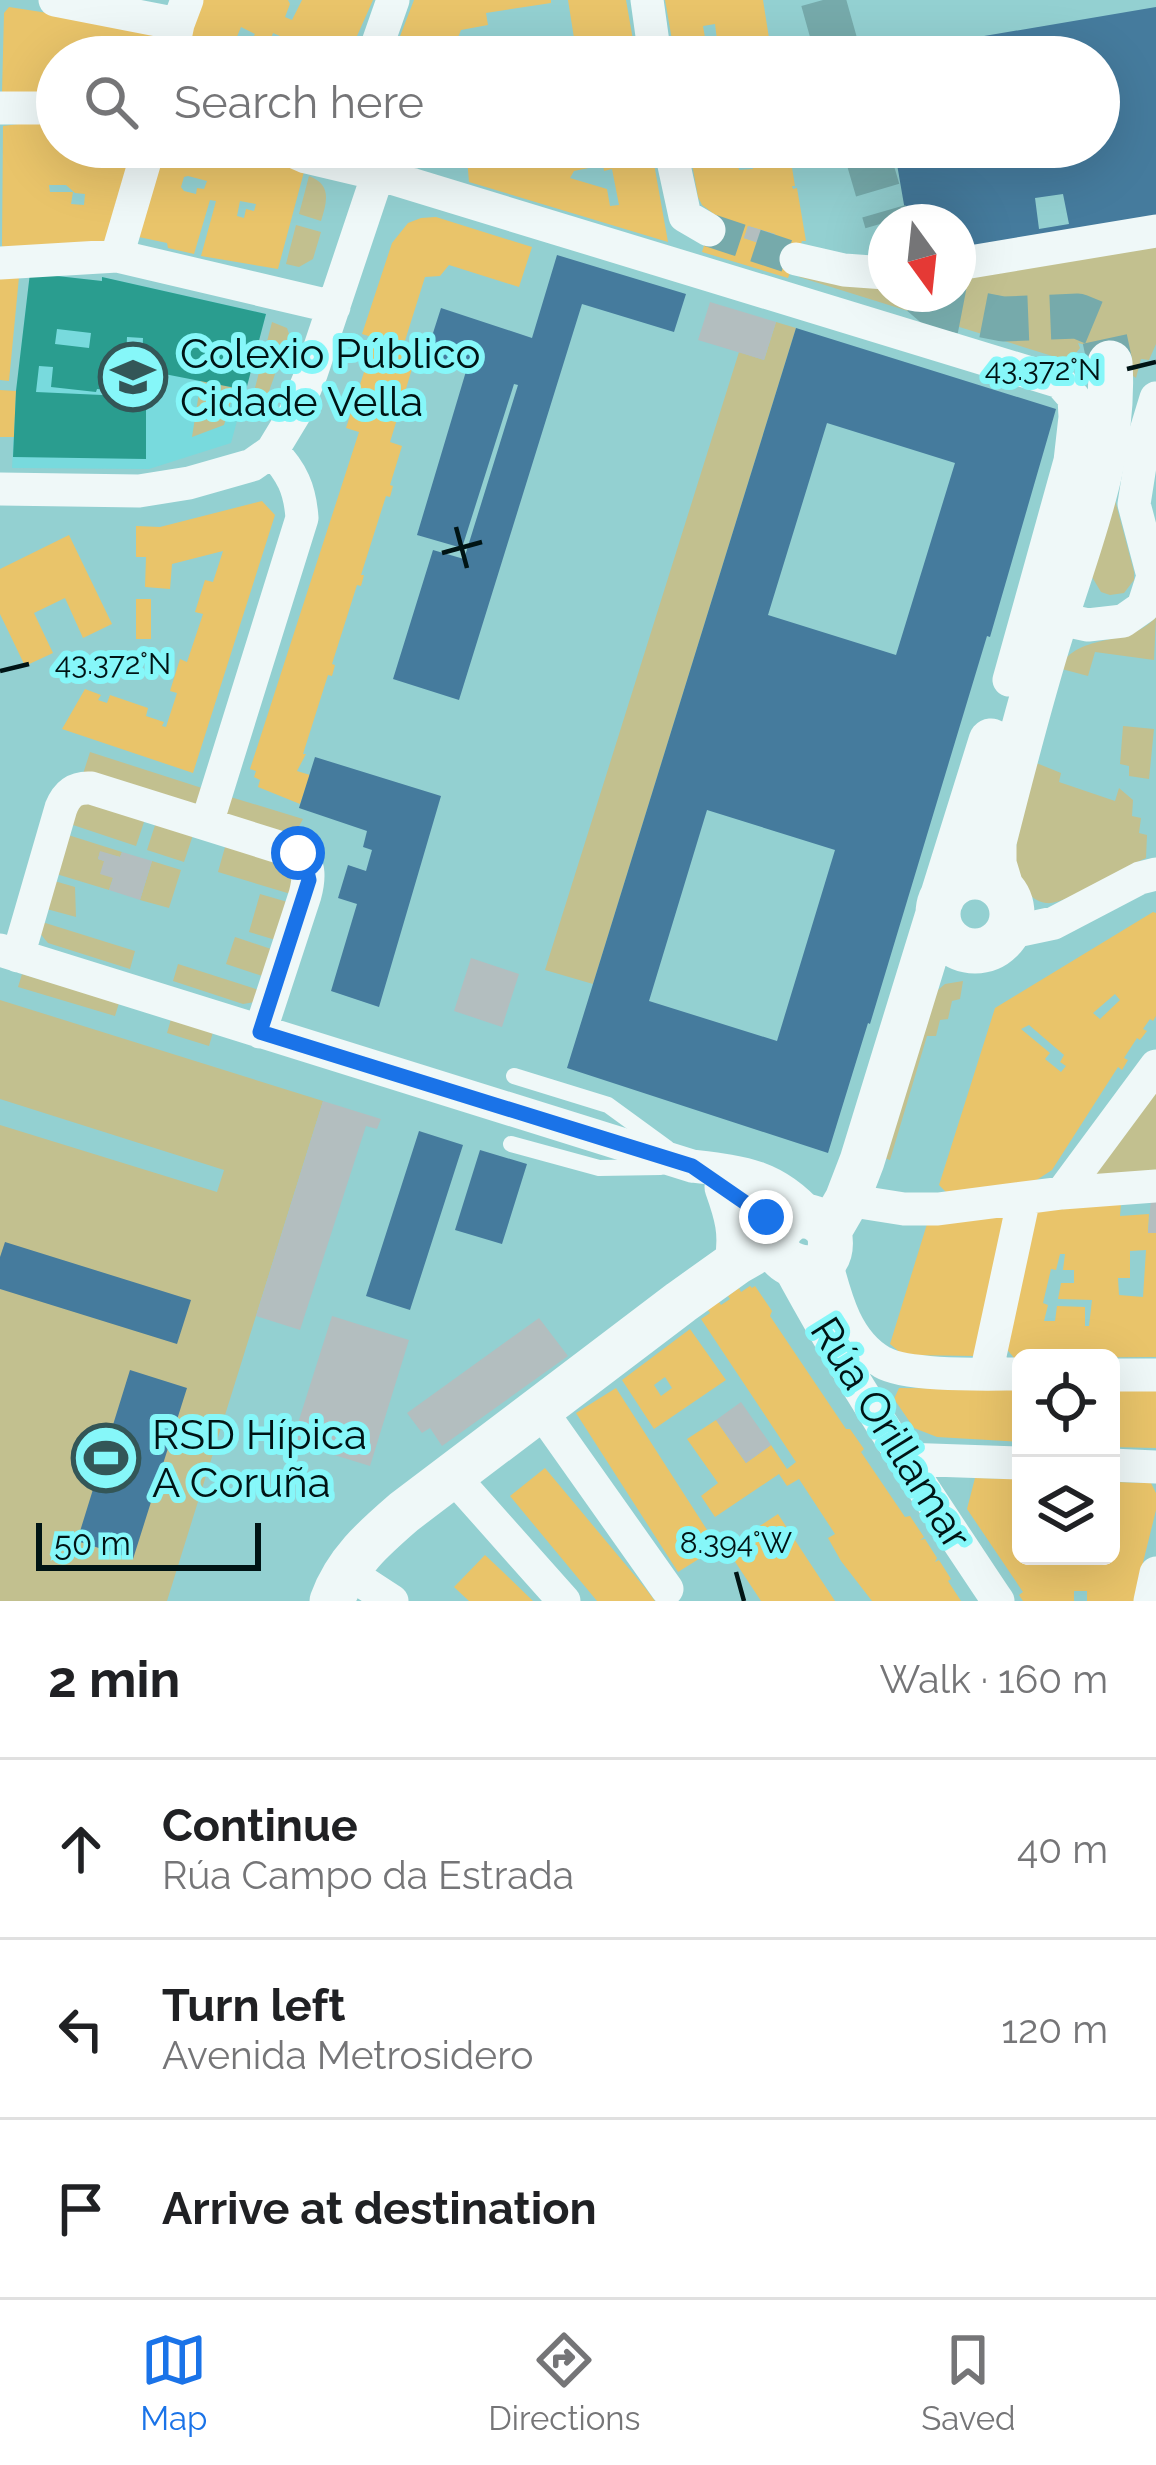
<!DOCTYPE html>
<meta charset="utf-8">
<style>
body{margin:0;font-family:Raleway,sans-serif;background:#f2f2f2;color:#202124}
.controls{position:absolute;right:36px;bottom:36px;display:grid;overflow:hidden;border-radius:18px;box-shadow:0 12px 48px #0002}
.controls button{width:108px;height:108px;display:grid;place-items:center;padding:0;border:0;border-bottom:3px solid #e0e0e0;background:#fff;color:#202124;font:60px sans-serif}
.compass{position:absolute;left:868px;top:204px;width:108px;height:108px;border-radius:50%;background:#fff;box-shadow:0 12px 48px #0002;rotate:165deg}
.scale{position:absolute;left:36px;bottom:30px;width:225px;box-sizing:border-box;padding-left:12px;border:6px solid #001415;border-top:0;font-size:33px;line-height:42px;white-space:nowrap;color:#001415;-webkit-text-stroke:9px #86f7f9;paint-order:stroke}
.stop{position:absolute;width:36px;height:36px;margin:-27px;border:9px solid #1a73e8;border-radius:50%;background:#fff}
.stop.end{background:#1a73e8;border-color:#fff;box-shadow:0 3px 12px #0008}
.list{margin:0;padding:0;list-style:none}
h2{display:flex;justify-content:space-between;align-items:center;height:156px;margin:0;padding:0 48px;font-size:51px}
h2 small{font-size:39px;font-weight:400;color:#757577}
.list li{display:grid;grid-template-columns:78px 1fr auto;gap:36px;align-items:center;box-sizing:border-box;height:180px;padding:0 48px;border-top:3px solid #e0e0e0}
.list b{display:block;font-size:45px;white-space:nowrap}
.list p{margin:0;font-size:39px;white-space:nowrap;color:#757577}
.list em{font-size:39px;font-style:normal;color:#757577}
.icon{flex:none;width:66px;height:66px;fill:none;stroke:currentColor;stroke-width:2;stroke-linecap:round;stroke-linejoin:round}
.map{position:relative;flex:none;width:1156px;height:1601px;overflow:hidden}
.search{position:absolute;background:#fff;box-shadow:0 12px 48px #0002;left:36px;right:36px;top:36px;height:132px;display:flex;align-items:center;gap:30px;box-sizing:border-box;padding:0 42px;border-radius:66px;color:#757577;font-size:45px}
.sheet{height:696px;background:#fff}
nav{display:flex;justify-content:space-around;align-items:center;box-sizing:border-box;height:168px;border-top:3px solid #e0e0e0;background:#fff;font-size:33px;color:#757577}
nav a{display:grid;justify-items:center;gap:6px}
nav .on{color:#1a73e8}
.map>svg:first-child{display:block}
.built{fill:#78dadd}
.green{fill:#c2c08f}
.homes{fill:#e9c46a;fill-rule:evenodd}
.schools{fill:#2a9d8f;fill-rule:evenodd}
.public{fill:#457b9d;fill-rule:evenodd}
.building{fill:#b3bebf}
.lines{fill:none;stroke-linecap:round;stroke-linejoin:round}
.street-tunnel{stroke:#76aaab;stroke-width:33;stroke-dasharray:33 16;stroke-linecap:butt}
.secondary-tunnel{stroke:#76aaab;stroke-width:45;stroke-dasharray:45 22;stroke-linecap:butt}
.lane{stroke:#eff8f8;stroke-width:16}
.street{stroke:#eff8f8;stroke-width:33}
.secondary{stroke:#eff8f8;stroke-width:45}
.route{stroke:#1a73e8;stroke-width:15}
.ticks{fill:none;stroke:#001415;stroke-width:4.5}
.labels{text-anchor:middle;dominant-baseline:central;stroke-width:12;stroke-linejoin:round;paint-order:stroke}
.poi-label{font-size:42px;fill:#001415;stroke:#86f7f9;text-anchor:start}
.street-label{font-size:42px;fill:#001415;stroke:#86f7f9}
.ticks-label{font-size:30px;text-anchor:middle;fill:#001415;stroke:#86f7f9;stroke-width:12;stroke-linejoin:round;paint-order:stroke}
</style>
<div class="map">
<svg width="1156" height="1601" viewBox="0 0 1156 1601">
<rect width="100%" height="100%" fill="#93d0d1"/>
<!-- built -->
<path class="built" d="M 30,273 L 101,281 L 102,277 L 266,314 L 231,443 L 149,469 L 12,468 L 16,391 Z"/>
<!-- green -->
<path class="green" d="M 309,176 C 332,185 327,201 321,221 L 299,214 Z
M 296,225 L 321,232 L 313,259 L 299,267 L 286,264 Z
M 1156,238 L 1156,344 L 1149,360 L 1141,359 L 1136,378 L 1133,376 L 1086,382 L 1083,379 L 1083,370 L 1101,349 L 1078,343 L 1080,348 L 1070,360 L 1065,360 L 799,277 L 801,274 L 886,280 L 886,294 L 958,294 L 958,269 Z
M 272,322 L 287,328 L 289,334 L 266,400 L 250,422 L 247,419 Z
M 776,322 L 796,328 L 593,984 L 545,970 L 739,352 L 764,360 Z
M 201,380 L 235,388 L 224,425 L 192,437 Z
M 1115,500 L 1134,572 L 1134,580 L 1124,593 L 1110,595 L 1101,592 L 1092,577 Z
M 1156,617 L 1154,660 L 1095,652 L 1088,676 L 1058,668 C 1082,630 1127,649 1156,617 Z
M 1123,726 L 1154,729 L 1149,779 L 1129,776 L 1129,766 L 1120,764 Z
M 90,752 L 205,789 L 198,802 L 191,806 L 82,777 Z
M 1029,760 L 1061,773 L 1059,782 L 1115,801 L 1119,788 L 1133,800 L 1132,816 L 1141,818 L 1139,833 L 1147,835 L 1146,858 C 1124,867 1065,906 1046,903 C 1029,901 1020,882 1013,868 Z
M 224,795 L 303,819 L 296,832 L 289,837 L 226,818 Z
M 82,801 L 146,816 L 136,846 L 67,823 Z
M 157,819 L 194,832 L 184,862 L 147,850 Z
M 65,834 L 122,852 L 120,857 L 100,852 L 98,859 L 104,861 L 113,878 L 109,890 L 53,873 Z
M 227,840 L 295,864 L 294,895 L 218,872 Z
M 152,861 L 181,870 L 169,908 L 140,900 Z
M 51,880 L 75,887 L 76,917 L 43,908 Z
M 260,894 L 291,903 L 279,941 L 249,932 Z
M 39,921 L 135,951 L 130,969 L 48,943 L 38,931 Z
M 235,937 L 277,951 L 268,978 L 226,964 Z
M 178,964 L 265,992 L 255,1002 L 243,1004 L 173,981 Z
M 22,974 L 119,1003 L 115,1016 L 18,987 Z
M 963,981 L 960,999 L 952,1001 L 948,1019 L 940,1020 L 936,1036 L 927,1036 L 890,1160 L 882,1157 L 932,995 L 945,984 Z
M 0,1000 L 323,1101 L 167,1601 L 0,1601 L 0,1125 L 217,1192 L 224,1170 L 0,1099 Z
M 171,1019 L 213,1032 L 209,1046 L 167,1033 Z
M 1156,1078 L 1156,1175 L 1088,1181 Z"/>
<!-- homes -->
<path class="homes" d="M 203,0 L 288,0 L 290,4 L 285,17 L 292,20 L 302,0 L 373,0 L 349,54 L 346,53 L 344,57 L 289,57 L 294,42 L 273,33 L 264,57 L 182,57 ZM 241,27 L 255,34 L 249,45 L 236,39 Z
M 414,0 L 551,0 L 551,3 L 486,13 L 488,25 L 461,30 L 450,57 L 392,57 Z
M 568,0 L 626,0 L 636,57 L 577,57 Z
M 665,0 L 763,0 L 769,38 L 765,39 L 766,41 L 770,40 L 773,57 L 706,57 L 705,50 L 694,51 L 695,57 L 675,57 ZM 715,24 L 718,48 L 707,49 L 703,26 Z
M 9,7 L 158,30 L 154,57 L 57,57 L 57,98 L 2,93 L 4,13 Z
M 57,119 L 57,147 L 142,147 L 113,240 L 7,250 L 2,246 L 3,126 ZM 49,185 L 66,185 L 75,193 L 85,194 L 84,205 L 71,204 L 73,192 L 50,192 Z
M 158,147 L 252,147 L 305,168 L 278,269 L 201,256 L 216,201 L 210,200 L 194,254 L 168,248 L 167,243 L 134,236 ZM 188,176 L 207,181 L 204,189 L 197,188 L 196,194 L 184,191 L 181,187 L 184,177 ZM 240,201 L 256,204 L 254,211 L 246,209 L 244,218 L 237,216 Z
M 533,147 L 651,147 L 668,242 L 469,182 L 467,158 ZM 603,165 L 604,171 L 612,169 L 619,205 L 610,206 L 607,189 L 570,178 L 574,171 Z
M 689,147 L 714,147 L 714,152 L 722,150 L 722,147 L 736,147 L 739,170 L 753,169 L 751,154 L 746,155 L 745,147 L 789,149 L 795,186 L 792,186 L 793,189 L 797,188 L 806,241 L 802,241 L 788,278 L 702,252 L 714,214 L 702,205 L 698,197 ZM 748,226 L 775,234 L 771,247 L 744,238 Z
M 436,217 L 532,247 L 519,287 L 449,265 L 440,276 L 425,277 L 403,347 L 417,352 L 405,392 L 409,393 L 406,404 L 402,403 L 390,442 L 402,446 L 390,485 L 393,486 L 390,497 L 386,496 L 361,575 L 364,575 L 361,586 L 357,585 L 332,664 L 335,665 L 332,676 L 328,675 L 303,754 L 306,754 L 297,771 L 310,775 L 300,804 L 258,787 L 260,780 L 254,777 L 256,771 L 250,769 L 359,432 L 346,428 L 375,338 L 362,334 L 392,243 L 408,223 L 421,218 Z
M 19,277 L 9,381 L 0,380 L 0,278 Z
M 0,390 L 16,391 L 14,437 L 0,437 Z
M 262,501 L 275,515 L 193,773 L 62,729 L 85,689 L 101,695 L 98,700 L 107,703 L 110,695 L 148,708 L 146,716 L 164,722 L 162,726 L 166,727 L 177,693 L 170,691 L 180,659 L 187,662 L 203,614 L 195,612 L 205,580 L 213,582 L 223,551 L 172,564 L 170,589 L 145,587 L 146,557 L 136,557 L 136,526 L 160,527 Z
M 69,535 L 112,624 L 83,638 L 65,598 L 34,613 L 53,653 L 25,666 L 0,614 L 0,569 Z
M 136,599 L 151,599 L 151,639 L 136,639 Z
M 1153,912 L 1156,913 L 1156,1016 L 1153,1021 L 1150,1019 L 1143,1029 L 1147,1031 L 1140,1040 L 1137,1038 L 1124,1058 L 1128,1060 L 1122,1070 L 1118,1067 L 1052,1170 L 1032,1183 L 950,1196 L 939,1185 L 995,1008 ZM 1115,994 L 1120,1000 L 1100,1019 L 1093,1013 ZM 1029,1025 L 1064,1055 L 1060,1062 L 1066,1066 L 1061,1072 L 1045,1059 L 1050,1053 L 1021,1029 Z
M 1121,1203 L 1120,1216 L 1149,1214 L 1148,1233 L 1156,1233 L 1156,1357 L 1014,1358 L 1002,1343 L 1037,1211 ZM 1146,1250 L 1143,1297 L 1119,1295 L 1118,1278 L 1130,1278 L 1130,1251 ZM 1060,1254 L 1065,1254 L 1063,1270 L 1074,1270 L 1074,1283 L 1061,1283 L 1058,1299 L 1092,1300 L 1089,1326 L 1085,1326 L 1085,1307 L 1057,1306 L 1055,1321 L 1044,1321 L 1048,1305 L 1043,1303 L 1051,1269 L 1056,1270 Z
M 1013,1211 L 975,1356 L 903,1355 L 890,1344 L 927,1224 Z
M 750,1286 L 752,1288 L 755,1286 L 772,1311 L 770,1316 L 846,1429 L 850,1429 L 864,1449 L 861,1452 L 905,1517 L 910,1516 L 924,1537 L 920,1540 L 925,1539 L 937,1558 L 935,1562 L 939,1560 L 951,1579 L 948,1581 L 961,1601 L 872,1601 L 841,1561 L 828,1538 L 835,1534 L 799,1479 L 787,1486 L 779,1474 L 715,1517 L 701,1496 L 718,1483 L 687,1439 L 716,1420 L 746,1463 L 771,1445 L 787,1469 L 796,1462 L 701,1319 L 710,1313 L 707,1309 L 719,1302 L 721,1305 L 730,1299 L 728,1296 L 739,1288 L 741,1292 Z
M 690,1329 L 726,1380 L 654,1429 L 622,1380 ZM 665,1377 L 672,1388 L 661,1396 L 654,1385 Z
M 616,1388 L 718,1547 L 678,1572 L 576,1413 Z
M 899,1388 L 1021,1389 L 1021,1442 L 937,1437 L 914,1428 L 894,1399 Z
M 1111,1390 L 1156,1390 L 1156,1448 L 1111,1447 Z
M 545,1468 L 646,1589 L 655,1601 L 597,1601 L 510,1496 Z
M 975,1478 L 1021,1479 L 1021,1556 L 1034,1556 L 1035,1562 L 1073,1556 L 1111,1556 L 1111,1482 L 1151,1483 L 1156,1493 L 1156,1510 L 1135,1595 L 1137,1601 L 1087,1601 L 1087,1591 L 1074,1591 L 1074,1601 L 1023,1601 L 1019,1595 L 1023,1592 L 967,1509 Z
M 778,1514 L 806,1557 L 835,1601 L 761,1601 L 728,1551 L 726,1548 Z
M 485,1555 L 501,1570 L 533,1601 L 469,1601 L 454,1587 Z"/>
<!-- schools -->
<path class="schools" d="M 30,273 L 102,281 L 102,277 L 266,314 L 246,390 L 144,370 L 142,393 L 97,389 L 96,392 L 51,387 L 53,367 L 39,366 L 36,392 L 146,397 L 146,459 L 13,457 L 16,391 ZM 57,329 L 91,333 L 89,348 L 55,344 ZM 127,337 L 143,338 L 142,360 L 126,358 Z"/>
<!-- public -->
<path class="public" d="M 1156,7 L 1156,219 L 958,251 L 958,222 L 907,222 L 894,147 L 1099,147 L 1099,57 L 873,57 L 872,55 ZM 1063,194 L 1069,224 L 1039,229 L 1035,198 Z
M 557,255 L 686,294 L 674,332 L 582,304 L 459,700 L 393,679 L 433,550 L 464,559 L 518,385 L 514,384 L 462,548 L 417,535 L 467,368 L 426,355 L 441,308 L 532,338 Z
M 796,328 L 1056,409 L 990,637 L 987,636 L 870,1024 L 868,1023 L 828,1153 L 567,1068 ZM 827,423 L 955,463 L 896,655 L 768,615 ZM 707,810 L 835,850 L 777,1041 L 649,1001 Z
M 315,757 L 441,796 L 379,1007 L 331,991 L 357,904 L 338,898 L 348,865 L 366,871 L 372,850 L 363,847 L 367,831 L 299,808 Z
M 419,1131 L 463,1145 L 410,1310 L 366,1296 Z
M 480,1150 L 527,1164 L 502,1244 L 455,1230 Z
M 5,1242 L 191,1300 L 177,1344 L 0,1289 L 0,1257 Z
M 130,1370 L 187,1388 L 133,1559 L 77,1541 Z"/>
<!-- building -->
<path class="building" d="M 748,226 L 775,234 L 771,247 L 744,238 Z
M 710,302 L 776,322 L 764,360 L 698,340 Z
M 100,851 L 120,857 L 122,852 L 152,861 L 140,900 L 109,890 L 113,878 L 100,874 L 104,861 L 98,859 Z
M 471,958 L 519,974 L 502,1027 L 454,1011 Z
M 323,1101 L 381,1119 L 377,1129 L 366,1126 L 300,1330 L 256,1316 Z
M 1151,1199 L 1156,1199 L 1156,1233 L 1148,1233 Z
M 332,1316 L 409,1340 L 370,1466 L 292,1442 Z
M 539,1318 L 568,1356 L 442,1446 L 430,1428 L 422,1433 L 407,1413 Z
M 741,1402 L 771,1445 L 746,1463 L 716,1420 Z"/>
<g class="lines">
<!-- street-tunnel -->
<path class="street-tunnel" d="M 709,230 L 796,259"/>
<!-- secondary-tunnel -->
<path class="secondary-tunnel" d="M 823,0 L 839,57
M 865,147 L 887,222
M 922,294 L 936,306 L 1003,319 L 1078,316 L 1102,326 L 1110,363"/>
<!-- lane -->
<path class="lane" d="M 514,1076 L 608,1105 L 667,1148
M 511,1144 L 599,1168 L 661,1167"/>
<!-- street -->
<path class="street" d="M 55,0 L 178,24
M 647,0 L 655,57
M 171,57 L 178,24 L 187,0
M 373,57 L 393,0
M 0,108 L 57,108
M 283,147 L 306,157 L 378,174 L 1060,382 L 1074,398 L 1075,417 L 1070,461 L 1009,680
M 670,147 L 685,216 L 709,230
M 376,158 L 447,147
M 117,256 L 149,147
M 796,259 L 844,270 L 886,273
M 0,263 L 117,256 L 334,307
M 958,264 L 1156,231
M 0,489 L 139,491 L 189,483 L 252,465 L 272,451 L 295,413 L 311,374 L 378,174 L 375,147
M 1055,618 L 1088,625 L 1123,621 L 1143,607 L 1153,576 L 1134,504 L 1145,434 L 1156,398
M 207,823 L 302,518 C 300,489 292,472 272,451
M 1007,933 L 1054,923 L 1140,878 L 1156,874
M 0,950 L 692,1166 C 743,1172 775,1175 811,1216
M 18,956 L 61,808 C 67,793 75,787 91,788 L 298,853 C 311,864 309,880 305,895 L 260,1032
M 1062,1193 L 1156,1066
M 847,1200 L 904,1209 L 938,1209 L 1062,1193 L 1156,1186
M 825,1258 C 835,1296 845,1341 882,1362 C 907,1377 989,1374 1021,1374
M 787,1263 C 850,1381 924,1490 998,1601
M 986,1374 L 1024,1198
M 1111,1375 L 1156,1375
M 539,1408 L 667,1589
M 903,1459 L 1021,1463
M 1111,1465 L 1156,1467
M 451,1474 L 564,1601
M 346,1571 L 392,1601
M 1150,1601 L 1156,1573"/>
<!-- secondary -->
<path class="secondary" d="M938 914a37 37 0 1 1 74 0a37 37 0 1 1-74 0Z
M 1001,887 L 994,864 L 994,842 C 1012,771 1030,700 1052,630 C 1079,542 1116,456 1110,363
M 942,898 L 991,741
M 727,1187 C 737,1215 742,1233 737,1262
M 829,1231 C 819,1218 809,1213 792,1218 C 735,1258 844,1300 829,1231 L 847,1200 L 862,1161 L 938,914
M 332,1601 C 346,1562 374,1538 404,1512 L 681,1302 L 737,1262 L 777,1239"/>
</g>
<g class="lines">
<!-- route -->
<path class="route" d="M 298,853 L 304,859 L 309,880 L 260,1032 L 692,1166 L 766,1217"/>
</g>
<!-- ticks -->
<path class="ticks" d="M 1127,369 L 1156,362M 456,527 L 467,568M 442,553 L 482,542M 0,671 L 29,664M 736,1572 L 744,1601"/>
<!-- icons -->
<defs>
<symbol id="school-ring" viewBox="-11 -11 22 22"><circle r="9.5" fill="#86f7f9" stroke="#335657" stroke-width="1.5"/><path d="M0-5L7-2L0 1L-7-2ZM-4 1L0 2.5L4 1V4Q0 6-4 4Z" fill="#335657"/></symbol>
<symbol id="stadium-ring" viewBox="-11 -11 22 22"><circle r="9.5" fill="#86f7f9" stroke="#335657" stroke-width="1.5"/><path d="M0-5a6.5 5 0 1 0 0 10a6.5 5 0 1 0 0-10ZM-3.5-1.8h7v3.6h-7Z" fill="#335657"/></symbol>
</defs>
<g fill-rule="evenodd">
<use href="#school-ring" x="95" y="339" width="76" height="76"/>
<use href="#stadium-ring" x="68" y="1420" width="76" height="76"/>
</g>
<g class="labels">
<!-- poi labels -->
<g class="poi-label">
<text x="180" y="353">Colexio Público<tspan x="180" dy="48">Cidade Vella</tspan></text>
<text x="152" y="1434">RSD Hípica<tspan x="152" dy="48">A Coruña</tspan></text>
</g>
<!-- street labels -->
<g class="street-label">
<text transform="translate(891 1433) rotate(58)">Rúa Orillamar</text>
</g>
</g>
<g class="ticks-label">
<text x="1043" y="380">43.372°N</text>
<text x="113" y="674">43.372°N</text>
<text x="736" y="1553">8.394°W</text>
</g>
</svg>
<div class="controls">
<button><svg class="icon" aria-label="locate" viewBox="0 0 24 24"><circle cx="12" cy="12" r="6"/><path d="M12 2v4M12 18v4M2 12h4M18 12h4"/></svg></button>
<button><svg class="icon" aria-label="layers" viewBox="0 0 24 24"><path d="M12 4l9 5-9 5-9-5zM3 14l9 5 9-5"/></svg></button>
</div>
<svg class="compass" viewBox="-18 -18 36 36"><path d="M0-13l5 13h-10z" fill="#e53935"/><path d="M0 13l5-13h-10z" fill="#757577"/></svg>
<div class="scale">50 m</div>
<div class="stop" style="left:298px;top:853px"></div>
<div class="stop end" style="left:766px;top:1217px"></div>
<div class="search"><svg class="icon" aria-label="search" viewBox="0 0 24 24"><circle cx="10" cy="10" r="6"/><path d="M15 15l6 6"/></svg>Search here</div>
</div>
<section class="sheet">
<h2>2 min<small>Walk · 160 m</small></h2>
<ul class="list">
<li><svg class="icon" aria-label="ahead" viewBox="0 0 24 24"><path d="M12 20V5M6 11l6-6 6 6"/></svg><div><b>Continue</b><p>Rúa Campo da Estrada</p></div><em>40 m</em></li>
<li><svg class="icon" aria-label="left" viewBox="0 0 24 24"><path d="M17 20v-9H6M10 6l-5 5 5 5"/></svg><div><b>Turn left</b><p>Avenida Metrosidero</p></div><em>120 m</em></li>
<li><svg class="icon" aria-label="arrive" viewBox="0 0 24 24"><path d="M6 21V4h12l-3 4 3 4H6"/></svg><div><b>Arrive at destination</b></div></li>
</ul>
</section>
<nav>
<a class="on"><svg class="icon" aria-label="map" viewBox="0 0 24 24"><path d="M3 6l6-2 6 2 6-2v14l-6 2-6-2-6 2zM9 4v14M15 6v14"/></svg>Map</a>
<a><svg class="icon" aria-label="directions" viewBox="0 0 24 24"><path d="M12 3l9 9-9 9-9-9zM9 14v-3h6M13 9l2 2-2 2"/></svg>Directions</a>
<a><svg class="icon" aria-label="saved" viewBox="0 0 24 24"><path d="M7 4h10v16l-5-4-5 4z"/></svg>Saved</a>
</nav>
